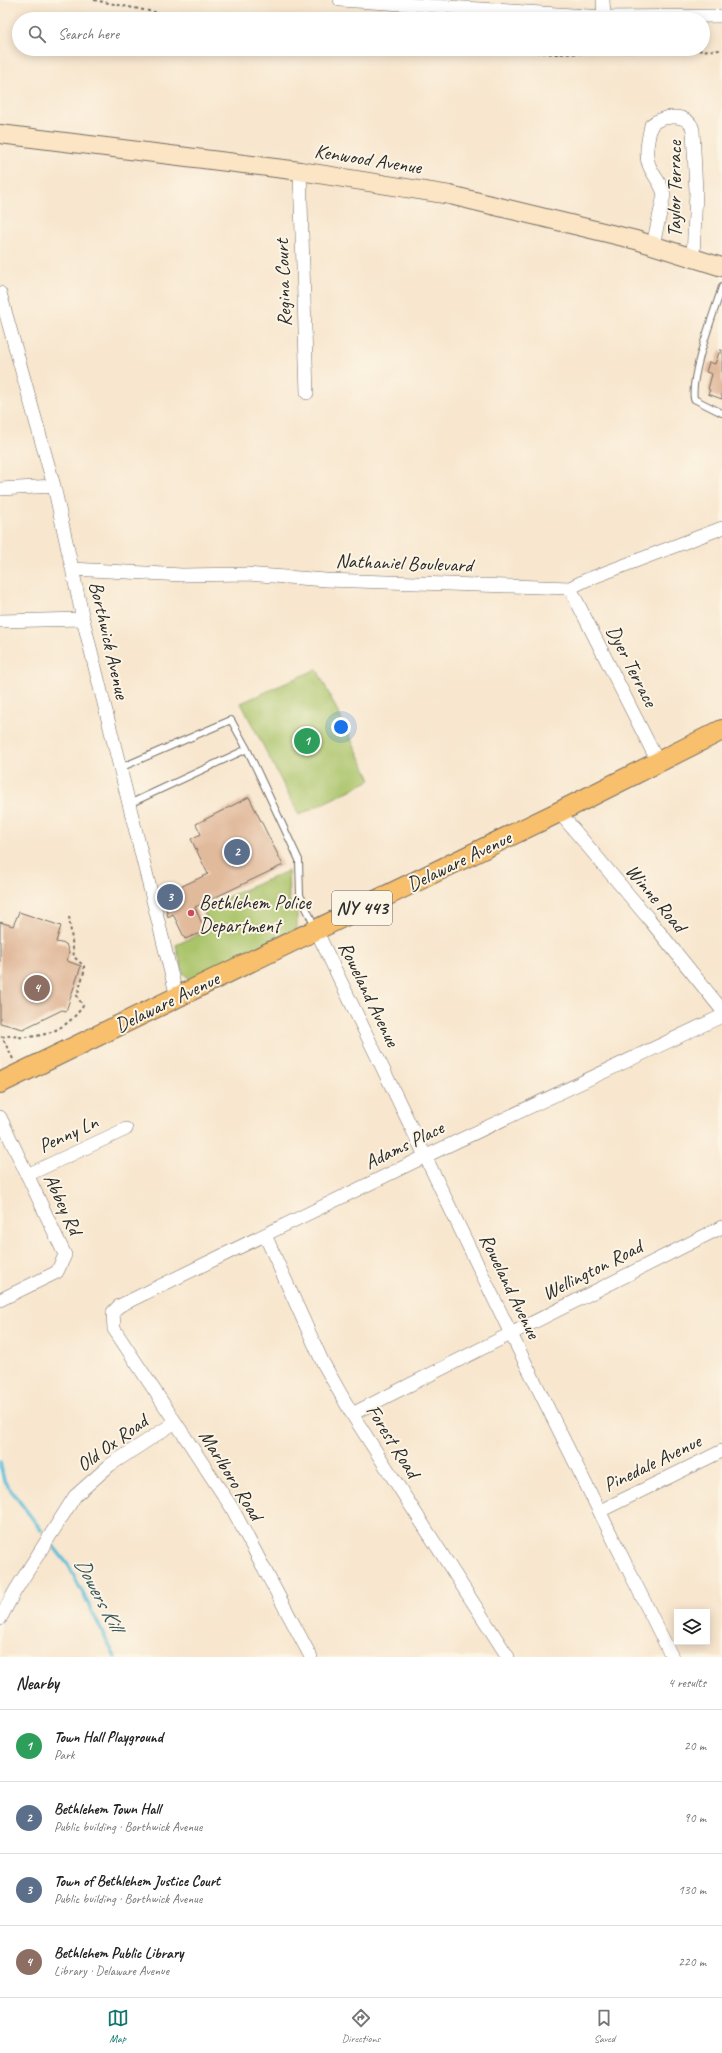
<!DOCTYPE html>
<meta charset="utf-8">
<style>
body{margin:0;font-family:Caveat,sans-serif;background:#f2f2f2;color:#222}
.controls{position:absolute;right:12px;bottom:12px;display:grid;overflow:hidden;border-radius:0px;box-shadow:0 2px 10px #0003}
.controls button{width:36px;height:36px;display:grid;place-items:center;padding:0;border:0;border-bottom:1px solid #e0e0e0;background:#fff;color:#222;font:20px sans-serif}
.you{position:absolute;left:341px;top:727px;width:14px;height:14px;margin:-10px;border:3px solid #fff;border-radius:50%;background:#1a73e8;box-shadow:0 0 0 6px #1a73e833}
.badge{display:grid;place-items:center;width:26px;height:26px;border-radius:50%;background:#0f766e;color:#fff;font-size:13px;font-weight:700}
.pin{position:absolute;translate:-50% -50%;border:2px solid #fff;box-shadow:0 1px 4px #0006}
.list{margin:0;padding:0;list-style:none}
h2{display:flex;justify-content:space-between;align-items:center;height:52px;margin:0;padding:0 16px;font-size:17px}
h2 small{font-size:13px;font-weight:400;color:#767676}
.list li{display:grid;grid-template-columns:26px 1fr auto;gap:12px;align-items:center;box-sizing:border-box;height:72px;padding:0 16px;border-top:1px solid #e0e0e0}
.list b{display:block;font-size:15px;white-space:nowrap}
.list p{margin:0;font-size:13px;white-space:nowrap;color:#767676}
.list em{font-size:13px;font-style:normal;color:#767676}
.icon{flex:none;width:22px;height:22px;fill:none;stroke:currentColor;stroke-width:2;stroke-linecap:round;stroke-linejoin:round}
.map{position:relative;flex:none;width:722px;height:1657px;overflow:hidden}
.search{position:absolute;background:#fff;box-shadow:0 2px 10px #0003;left:12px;right:12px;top:12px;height:44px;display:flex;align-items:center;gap:10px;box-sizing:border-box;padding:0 14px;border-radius:22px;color:#767676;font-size:15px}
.sheet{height:340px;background:#fff}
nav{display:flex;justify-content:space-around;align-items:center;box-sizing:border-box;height:56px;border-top:1px solid #e0e0e0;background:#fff;font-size:11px;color:#767676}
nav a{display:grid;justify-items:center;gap:2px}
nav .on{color:#0f766e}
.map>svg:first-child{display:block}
.green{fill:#aac46a;stroke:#6a784a}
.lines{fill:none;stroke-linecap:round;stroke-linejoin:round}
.stream{stroke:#5bbdd9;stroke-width:3.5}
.building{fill:#e1b99b}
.lane-casing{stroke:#736c64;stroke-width:8}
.street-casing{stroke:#736c64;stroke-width:14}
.secondary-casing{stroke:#736c64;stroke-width:20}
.primary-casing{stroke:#736c64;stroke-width:22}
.path{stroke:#736c64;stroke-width:2;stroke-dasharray:3 3;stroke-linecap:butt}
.lane{stroke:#fff;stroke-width:6}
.street{stroke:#fff;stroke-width:13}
.secondary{stroke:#fce5c4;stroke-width:18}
.primary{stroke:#f8bf6c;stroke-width:20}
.poi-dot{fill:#d1495b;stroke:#fcf5e5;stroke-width:1.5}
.labels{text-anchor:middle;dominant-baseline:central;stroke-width:4;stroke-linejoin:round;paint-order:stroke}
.shield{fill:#fcf5e5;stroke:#6a6863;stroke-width:1}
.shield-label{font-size:19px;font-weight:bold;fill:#2b2b2b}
.street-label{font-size:20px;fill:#2b2b2b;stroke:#fcf5e5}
.poi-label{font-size:20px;fill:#2b2b2b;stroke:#fcf5e5;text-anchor:start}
.water-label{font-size:21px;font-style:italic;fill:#39575f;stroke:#fcf5e5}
</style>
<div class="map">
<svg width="722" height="1657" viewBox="0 0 722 1657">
<rect width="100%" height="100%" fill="#fcf5e5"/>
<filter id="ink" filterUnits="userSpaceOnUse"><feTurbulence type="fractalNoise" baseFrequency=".025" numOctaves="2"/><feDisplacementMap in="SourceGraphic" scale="8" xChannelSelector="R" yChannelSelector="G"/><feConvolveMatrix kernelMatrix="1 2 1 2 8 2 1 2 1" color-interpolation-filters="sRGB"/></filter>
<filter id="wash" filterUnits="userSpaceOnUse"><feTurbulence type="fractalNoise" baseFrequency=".012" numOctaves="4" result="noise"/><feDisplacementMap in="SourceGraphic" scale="16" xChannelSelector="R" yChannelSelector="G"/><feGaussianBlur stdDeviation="0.9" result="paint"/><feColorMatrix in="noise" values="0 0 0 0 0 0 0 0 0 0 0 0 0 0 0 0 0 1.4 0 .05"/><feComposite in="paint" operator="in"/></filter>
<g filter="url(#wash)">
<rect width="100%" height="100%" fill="#f8e6ce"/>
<!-- green -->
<path class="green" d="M 317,669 L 371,780 L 299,815 L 241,703 Z
M 288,871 L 289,899 L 297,915 L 297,929 L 192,981 L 183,973 L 176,945 L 211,929 L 202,908 Z"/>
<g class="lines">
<!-- stream -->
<path class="stream" d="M 0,1462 L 4,1481 L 41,1530
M 54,1547 L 69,1566 L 115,1657"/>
</g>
<g id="blocks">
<!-- building -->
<path class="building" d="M 720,350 L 722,350 L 722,399 L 708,394 L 710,390 L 708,389 L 712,374 L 706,372 L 709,362 L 715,364 Z
M 249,797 L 283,865 L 195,907 L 205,931 L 185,939 L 173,914 L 168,917 L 163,895 L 208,874 L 191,839 L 201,834 L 196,824 Z
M 19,912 L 61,926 L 56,942 L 66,944 L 69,952 L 67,961 L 81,966 L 66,1011 L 62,1010 L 23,1029 L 0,1023 L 0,922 L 13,926 Z"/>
</g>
</g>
<g filter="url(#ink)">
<use href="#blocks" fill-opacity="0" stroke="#736c64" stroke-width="1"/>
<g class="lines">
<defs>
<path id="lane" d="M 722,287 C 714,313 690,375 694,399 L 722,413
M 120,768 L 231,720 L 247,749 L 299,860 L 300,895 L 315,927
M 129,804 L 247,749"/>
<path id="street" d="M 340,0 L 604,17 L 722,16
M 603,0 L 604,17
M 300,171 L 307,393
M 653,245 L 664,195 C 662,183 653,176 649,165 C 644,153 649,137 651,125 C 662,115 689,112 693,130 L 696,192 L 693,258
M 0,293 L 54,486 L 83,619 L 177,997
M 0,489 L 54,486
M 72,569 L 182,575 L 247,574 L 326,580 L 570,588 L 586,580 L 722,528
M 570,588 L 658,762
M 0,621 L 83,619
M 559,812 L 649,919 L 722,1010
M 316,930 L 511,1334 L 672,1657
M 0,1117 L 65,1255 L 57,1272 L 0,1300
M 27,1175 L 126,1129
M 265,1235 L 322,1361 L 352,1414 L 508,1657
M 352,1414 L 722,1227
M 600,1511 L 722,1451
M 0,1619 L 15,1591 L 75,1496 L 110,1465 L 174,1423
M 311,1657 L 232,1508 L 114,1329 L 113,1312 L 119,1306 L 426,1156 L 722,1016"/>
<path id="secondary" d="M 0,134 L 300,171 L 450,195 L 636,240 L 722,267"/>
<path id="primary" d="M 0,1083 L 559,812 L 722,730"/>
</defs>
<!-- lane casing -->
<use href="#lane" class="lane-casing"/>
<!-- street casing -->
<use href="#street" class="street-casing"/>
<!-- secondary casing -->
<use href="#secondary" class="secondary-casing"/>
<!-- primary casing -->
<use href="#primary" class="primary-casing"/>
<!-- path -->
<path class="path" d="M 94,0 L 164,14 L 202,19
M 507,49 L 555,54 L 722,50
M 13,1059 L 2,1037 C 13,1034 16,1038 26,1037 C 50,1036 69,1026 83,1006 L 77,996 L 84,972 L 84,966 L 74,957 L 69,916"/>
<!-- lane -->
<use href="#lane" class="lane"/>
<!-- street -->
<use href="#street" class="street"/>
<!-- secondary -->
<use href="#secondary" class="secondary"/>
<!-- primary -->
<use href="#primary" class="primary"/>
</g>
</g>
<!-- markers -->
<circle class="poi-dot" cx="191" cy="913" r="4"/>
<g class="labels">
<!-- shield labels -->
<rect class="shield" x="332" y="891" width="60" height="34" rx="3"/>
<g class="shield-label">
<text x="362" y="908">NY 443</text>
</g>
<!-- street labels -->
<g class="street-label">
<text transform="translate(368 159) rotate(9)">Kenwood Avenue</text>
<text transform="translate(674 189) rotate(-90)">Taylor Terrace</text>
<text transform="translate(283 283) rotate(-92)">Regina Court</text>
<text transform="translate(404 563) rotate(2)">Nathaniel Boulevard</text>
<text transform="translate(109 640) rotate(77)">Borthwick Avenue</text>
<text transform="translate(632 666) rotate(63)">Dyer Terrace</text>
<text transform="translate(459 861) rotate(-26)">Delaware Avenue</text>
<text transform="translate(656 898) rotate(50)">Winne Road</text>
<text transform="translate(369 994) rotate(64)">Roweland Avenue</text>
<text transform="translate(167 1002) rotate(-26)">Delaware Avenue</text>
<text transform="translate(68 1134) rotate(-25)">Penny Ln</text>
<text transform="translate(404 1145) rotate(-26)">Adams Place</text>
<text transform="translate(63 1204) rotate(65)">Abbey Rd</text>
<text transform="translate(592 1270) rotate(-27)">Wellington Road</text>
<text transform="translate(510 1286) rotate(64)">Roweland Avenue</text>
<text transform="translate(393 1441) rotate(58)">Forest Road</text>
<text transform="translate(112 1443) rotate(-36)">Old Ox Road</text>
<text transform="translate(652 1463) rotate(-26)">Pinedale Avenue</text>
<text transform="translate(231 1475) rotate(58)">Marlboro Road</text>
</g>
<!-- poi labels -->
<g class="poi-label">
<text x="199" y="902">Bethlehem Police<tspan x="199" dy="23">Department</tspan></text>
</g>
<!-- water labels -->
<g class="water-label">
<text transform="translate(99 1594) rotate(62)">Dowers Kill</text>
</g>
</g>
</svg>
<div class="controls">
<button><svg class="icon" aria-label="layers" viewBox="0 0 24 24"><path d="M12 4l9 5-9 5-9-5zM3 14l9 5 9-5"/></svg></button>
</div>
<div class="you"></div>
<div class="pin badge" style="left:307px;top:741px;background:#2e9e5b">1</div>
<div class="pin badge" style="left:237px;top:852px;background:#5c6f8a">2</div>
<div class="pin badge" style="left:170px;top:897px;background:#5c6f8a">3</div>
<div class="pin badge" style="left:37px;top:988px;background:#8d6e63">4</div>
<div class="search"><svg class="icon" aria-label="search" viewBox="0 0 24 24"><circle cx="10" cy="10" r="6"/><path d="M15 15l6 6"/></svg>Search here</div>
</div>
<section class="sheet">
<h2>Nearby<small>4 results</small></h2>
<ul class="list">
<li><span class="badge" style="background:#2e9e5b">1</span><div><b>Town Hall Playground</b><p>Park</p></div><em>20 m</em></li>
<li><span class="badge" style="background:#5c6f8a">2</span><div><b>Bethlehem Town Hall</b><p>Public building · Borthwick Avenue</p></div><em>90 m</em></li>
<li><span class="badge" style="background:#5c6f8a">3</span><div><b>Town of Bethlehem Justice Court</b><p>Public building · Borthwick Avenue</p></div><em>130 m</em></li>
<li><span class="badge" style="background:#8d6e63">4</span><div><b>Bethlehem Public Library</b><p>Library · Delaware Avenue</p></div><em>220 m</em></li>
</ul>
</section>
<nav>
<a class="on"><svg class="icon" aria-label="map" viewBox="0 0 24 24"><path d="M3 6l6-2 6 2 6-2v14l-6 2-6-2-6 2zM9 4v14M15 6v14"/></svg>Map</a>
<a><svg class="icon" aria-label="directions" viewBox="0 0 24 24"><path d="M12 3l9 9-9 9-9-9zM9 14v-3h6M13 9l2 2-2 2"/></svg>Directions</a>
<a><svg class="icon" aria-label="saved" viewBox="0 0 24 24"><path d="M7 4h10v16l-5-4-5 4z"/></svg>Saved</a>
</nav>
